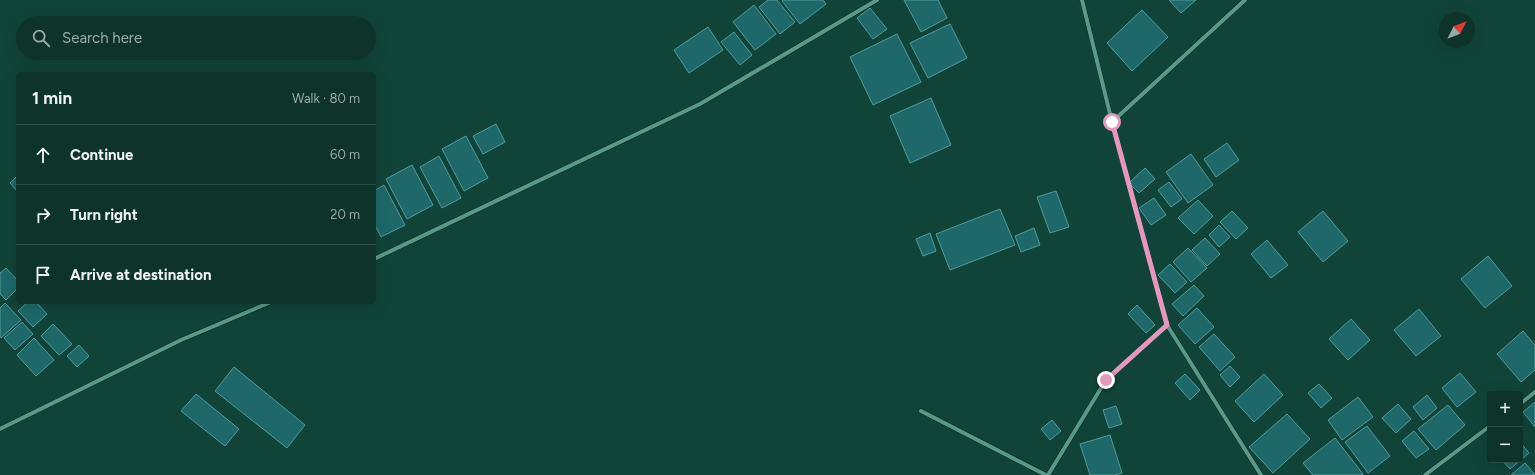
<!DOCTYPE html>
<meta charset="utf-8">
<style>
body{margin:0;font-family:Figtree,sans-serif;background:#163b33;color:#f1f3f6}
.controls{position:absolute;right:12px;bottom:12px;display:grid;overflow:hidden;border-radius:4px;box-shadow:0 4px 16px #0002}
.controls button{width:36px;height:36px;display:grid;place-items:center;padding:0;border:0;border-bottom:1px solid #2d4e47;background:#0d332b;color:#f1f3f6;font:20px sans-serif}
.compass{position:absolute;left:1439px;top:12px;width:36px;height:36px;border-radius:50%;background:#0d332b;box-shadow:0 4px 16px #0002;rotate:48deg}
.stop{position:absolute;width:12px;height:12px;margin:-9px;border:3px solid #e797bd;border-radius:50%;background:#fff}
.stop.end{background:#e797bd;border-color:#fff;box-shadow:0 1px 4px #0008}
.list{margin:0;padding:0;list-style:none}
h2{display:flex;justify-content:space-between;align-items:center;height:52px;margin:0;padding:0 16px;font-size:17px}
h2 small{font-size:13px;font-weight:400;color:#9aaaa9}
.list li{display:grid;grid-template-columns:26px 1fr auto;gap:12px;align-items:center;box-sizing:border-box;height:60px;padding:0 16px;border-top:1px solid #2d4e47}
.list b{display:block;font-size:15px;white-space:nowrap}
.list em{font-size:13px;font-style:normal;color:#9aaaa9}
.icon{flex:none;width:22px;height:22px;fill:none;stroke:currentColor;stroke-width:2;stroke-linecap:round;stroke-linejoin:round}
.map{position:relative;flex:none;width:1535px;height:475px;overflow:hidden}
.search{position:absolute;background:#0d332b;box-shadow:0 4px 16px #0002;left:16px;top:16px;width:360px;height:44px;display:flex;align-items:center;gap:10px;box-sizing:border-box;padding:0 14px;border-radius:22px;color:#9aaaa9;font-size:15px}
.panel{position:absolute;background:#0d332b;box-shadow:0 4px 16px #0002;left:16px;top:72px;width:360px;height:232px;border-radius:4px}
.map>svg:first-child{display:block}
.building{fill:#1e6869;stroke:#559b9b}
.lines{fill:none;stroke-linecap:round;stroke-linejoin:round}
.minor-casing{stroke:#052821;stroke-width:5}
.minor{stroke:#5a9989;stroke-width:4}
.route{stroke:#e797bd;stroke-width:5}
</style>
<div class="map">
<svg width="1535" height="475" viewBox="0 0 1535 475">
<rect width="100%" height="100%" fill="#114439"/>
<!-- building -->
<path class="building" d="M 768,0 L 777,0 L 795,22 L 780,34 L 759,7 Z
M 783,0 L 823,0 L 826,4 L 800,24 L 782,1 Z
M 904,0 L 938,0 L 947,18 L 921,32 Z
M 1169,0 L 1196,0 L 1181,13 Z
M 754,5 L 776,34 L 755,50 L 733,22 Z
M 870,8 L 887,29 L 873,39 L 857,18 Z
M 1142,10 L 1168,37 L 1132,71 L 1107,43 Z
M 950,24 L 967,58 L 928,78 L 910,43 Z
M 708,27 L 723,50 L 689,73 L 674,50 Z
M 734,32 L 752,55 L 740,65 L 721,42 Z
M 897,34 L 921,82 L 873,105 L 850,57 Z
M 931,98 L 951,145 L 910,163 L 890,116 Z
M 496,124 L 505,142 L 483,154 L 473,136 Z
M 466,136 L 488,178 L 464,191 L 442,149 Z
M 1227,143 L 1239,160 L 1216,177 L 1204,159 Z
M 1191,154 L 1213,185 L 1188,203 L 1166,172 Z
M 439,156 L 461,198 L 442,208 L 420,167 Z
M 412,165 L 433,205 L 407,219 L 386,179 Z
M 1145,168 L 1155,179 L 1139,193 L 1129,183 Z
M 18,175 L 18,192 L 10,183 Z
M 1169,182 L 1182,199 L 1171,207 L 1158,190 Z
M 384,185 L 405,225 L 381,237 L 374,223 L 374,191 Z
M 1056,191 L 1069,227 L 1050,233 L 1037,197 Z
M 1154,198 L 1166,215 L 1151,225 L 1139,208 Z
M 1198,200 L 1213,216 L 1194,234 L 1178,218 Z
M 1000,209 L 1015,245 L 950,270 L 936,234 Z
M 1232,211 L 1248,228 L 1236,239 L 1220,222 Z
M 1323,211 L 1348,241 L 1323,262 L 1298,232 Z
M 1219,225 L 1230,237 L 1219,247 L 1209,235 Z
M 1034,228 L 1040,245 L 1021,252 L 1015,236 Z
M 930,233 L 936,251 L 923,256 L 916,239 Z
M 1205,238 L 1220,254 L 1207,266 L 1192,250 Z
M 1267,240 L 1288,265 L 1271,278 L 1251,254 Z
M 1188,248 L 1207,268 L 1191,282 L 1173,262 Z
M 1488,256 L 1512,286 L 1485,308 L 1461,279 Z
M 1170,264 L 1187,282 L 1175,293 L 1158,275 Z
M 6,268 L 18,281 L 18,288 L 6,300 L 0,294 L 0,273 Z
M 1194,285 L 1204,296 L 1183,316 L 1172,304 Z
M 28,302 L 36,302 L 47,314 L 33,327 L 18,311 Z
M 5,303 L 21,320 L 1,338 L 0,336 L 0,308 Z
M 1137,305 L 1155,325 L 1146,333 L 1128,314 Z
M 1197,308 L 1214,327 L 1195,344 L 1178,325 Z
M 1419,309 L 1441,336 L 1416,356 L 1394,330 Z
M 1351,319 L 1370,340 L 1348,360 L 1329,339 Z
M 22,322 L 33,334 L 15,350 L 4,338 Z
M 53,324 L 72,344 L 59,355 L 41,336 Z
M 1523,331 L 1535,345 L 1535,370 L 1521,382 L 1497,354 Z
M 1214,334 L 1235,357 L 1220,371 L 1199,347 Z
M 34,338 L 54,360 L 36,376 L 17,355 Z
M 79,345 L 89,356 L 77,367 L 67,356 Z
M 1230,366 L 1240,377 L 1230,387 L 1220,375 Z
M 234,367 L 305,425 L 287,448 L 215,391 Z
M 1460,373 L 1476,392 L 1457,407 L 1442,388 Z
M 1185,374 L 1200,390 L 1190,400 L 1175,383 Z
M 1264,374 L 1283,395 L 1254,422 L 1235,401 Z
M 1319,384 L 1332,398 L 1321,408 L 1308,393 Z
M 196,394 L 239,429 L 225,446 L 181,411 Z
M 1427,395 L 1437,408 L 1423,420 L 1413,407 Z
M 1358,397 L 1373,417 L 1342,440 L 1328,420 Z
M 1535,402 L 1535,427 L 1523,412 Z
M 1398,404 L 1411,419 L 1396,433 L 1382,418 Z
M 1448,405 L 1465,425 L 1436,450 L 1418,429 Z
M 1116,406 L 1122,424 L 1109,428 L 1103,410 Z
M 1287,414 L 1310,439 L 1273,473 L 1249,447 Z
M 1052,420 L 1061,431 L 1050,440 L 1041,429 Z
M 1367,426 L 1390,456 L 1368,473 L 1345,442 Z
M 1414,431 L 1429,449 L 1416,458 L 1402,441 Z
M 1110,435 L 1122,473 L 1114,475 L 1090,475 L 1080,444 Z
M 1335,438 L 1363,474 L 1362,475 L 1313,475 L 1303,463 Z
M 1520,442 L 1529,453 L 1510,469 L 1502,460 L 1520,460 Z
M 1525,463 L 1535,475 L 1511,475 Z"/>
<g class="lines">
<defs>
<path id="minor" d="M 1082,0 L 1112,122 L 1167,325 L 1261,475
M 1112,122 L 1245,0
M 374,259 L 700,104 L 877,0
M 1520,404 L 1535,392
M 921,411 L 1046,475
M 0,429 L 181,340 L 271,302
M 1048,475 L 1106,380 L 1167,325
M 1425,475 L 1490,426"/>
</defs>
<!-- minor casing -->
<use href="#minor" class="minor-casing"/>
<!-- minor -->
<use href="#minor" class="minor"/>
</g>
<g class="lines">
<!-- route -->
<path class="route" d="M 1106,380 L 1167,325 L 1112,122"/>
</g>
</svg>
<div class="controls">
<button>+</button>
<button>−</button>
</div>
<svg class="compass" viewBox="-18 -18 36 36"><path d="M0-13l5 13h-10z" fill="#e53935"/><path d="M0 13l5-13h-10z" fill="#9aaaa9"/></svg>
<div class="stop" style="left:1112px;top:122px"></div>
<div class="stop end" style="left:1106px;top:380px"></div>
<div class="search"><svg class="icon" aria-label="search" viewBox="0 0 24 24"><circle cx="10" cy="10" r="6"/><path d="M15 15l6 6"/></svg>Search here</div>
<section class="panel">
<h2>1 min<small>Walk · 80 m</small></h2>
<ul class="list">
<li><svg class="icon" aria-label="ahead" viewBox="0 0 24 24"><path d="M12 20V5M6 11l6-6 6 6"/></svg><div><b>Continue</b></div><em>60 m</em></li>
<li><svg class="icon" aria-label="right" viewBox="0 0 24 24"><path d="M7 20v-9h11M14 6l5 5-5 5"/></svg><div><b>Turn right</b></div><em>20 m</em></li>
<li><svg class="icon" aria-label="arrive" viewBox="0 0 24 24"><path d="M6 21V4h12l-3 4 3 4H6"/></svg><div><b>Arrive at destination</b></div></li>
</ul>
</section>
</div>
